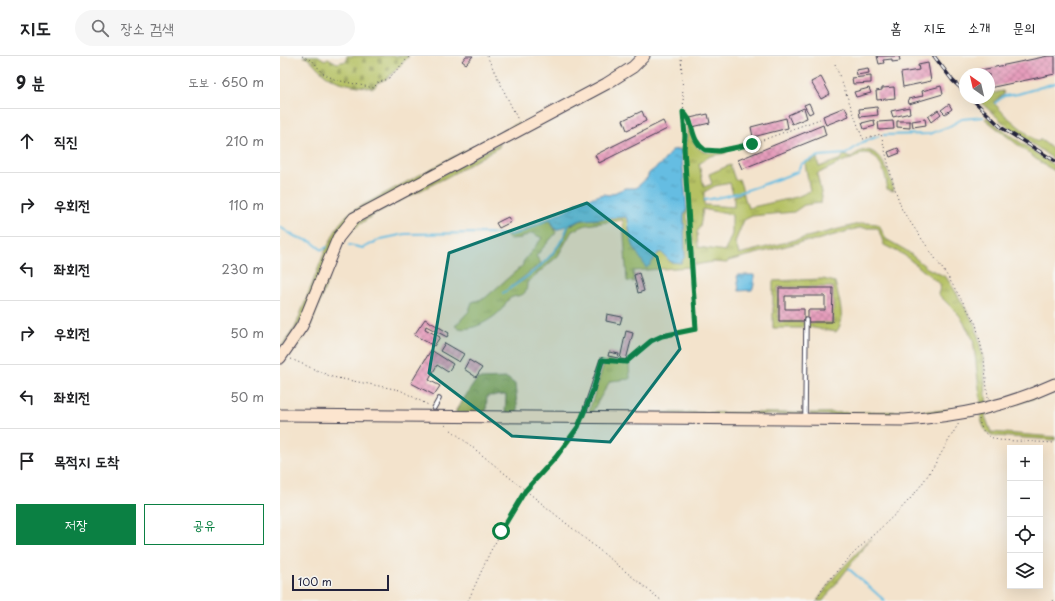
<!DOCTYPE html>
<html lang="ko">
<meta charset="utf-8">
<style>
body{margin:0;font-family:"Playpen Sans","Poor Story",sans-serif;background:#f6f6f6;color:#202124}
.controls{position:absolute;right:12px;bottom:12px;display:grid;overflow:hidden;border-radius:0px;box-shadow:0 4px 16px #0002}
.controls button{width:36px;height:36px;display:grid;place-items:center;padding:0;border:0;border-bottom:1px solid #e0e0e0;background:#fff;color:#202124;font:20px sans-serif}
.compass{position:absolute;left:679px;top:12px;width:36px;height:36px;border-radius:50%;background:#fff;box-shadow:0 4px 16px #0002;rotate:326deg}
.scale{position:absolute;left:12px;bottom:10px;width:97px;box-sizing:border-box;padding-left:4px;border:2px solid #22223b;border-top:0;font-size:11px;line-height:14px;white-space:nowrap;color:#22223b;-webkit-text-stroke:3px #f6f6f2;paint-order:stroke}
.stop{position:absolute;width:12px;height:12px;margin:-9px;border:3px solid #0b8043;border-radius:50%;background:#fff}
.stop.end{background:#0b8043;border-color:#fff;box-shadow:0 1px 4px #0008}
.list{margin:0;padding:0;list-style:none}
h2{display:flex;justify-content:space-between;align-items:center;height:52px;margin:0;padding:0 16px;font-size:17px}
h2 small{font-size:13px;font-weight:400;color:#757577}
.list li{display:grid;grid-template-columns:26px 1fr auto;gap:12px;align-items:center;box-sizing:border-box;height:64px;padding:0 16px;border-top:1px solid #e0e0e0}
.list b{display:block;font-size:15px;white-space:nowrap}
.list em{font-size:13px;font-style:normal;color:#757577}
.actions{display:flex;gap:8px;padding:12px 16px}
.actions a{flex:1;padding:9px 0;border:1px solid #0b8043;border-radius:0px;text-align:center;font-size:14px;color:#0b8043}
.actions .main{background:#0b8043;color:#fff}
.icon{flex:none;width:22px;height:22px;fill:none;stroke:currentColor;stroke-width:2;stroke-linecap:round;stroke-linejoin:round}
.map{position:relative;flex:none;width:775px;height:545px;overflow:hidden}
header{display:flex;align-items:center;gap:24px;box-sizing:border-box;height:56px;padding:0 20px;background:#fff;border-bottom:1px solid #e0e0e0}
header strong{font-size:19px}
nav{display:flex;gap:22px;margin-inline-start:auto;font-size:14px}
.search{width:280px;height:36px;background:#f6f6f6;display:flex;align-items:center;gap:10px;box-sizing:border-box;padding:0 14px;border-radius:22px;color:#757577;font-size:15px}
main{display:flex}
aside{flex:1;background:#fff}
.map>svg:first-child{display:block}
.grass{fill:url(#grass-tufts);stroke:#6c724f;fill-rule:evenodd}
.forest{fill:url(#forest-crowns);stroke:#59644a}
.cemetery{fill:url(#cemetery-stones);stroke:#6c724f}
.water{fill:url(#water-ripples);stroke:#44708e}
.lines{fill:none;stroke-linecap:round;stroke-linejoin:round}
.stream{stroke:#65bde2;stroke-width:2}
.building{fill:url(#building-cross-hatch)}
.lane-casing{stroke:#413f51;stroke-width:5.5}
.secondary-casing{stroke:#413f51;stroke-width:13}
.path{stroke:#413f51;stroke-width:1;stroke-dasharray:1 3;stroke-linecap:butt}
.lane{stroke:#fff;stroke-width:3.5}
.secondary{stroke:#fce5cf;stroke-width:11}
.rail-casing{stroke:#22223b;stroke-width:3.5}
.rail{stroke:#f6f6f2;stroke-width:2;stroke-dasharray:6;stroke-linecap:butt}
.route{stroke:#0b8043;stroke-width:5}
.marked{fill:#0f766e;fill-opacity:0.2;stroke:#0f766e;stroke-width:3;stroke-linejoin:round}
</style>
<header>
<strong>지도</strong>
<div class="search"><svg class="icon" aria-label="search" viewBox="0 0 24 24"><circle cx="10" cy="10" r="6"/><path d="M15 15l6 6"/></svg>장소 검색</div>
<nav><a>홈</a><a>지도</a><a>소개</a><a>문의</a></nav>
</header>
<main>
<aside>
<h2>9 분<small>도보 · 650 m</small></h2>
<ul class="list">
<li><svg class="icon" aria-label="ahead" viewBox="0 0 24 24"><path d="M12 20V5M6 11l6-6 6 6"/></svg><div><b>직진</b></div><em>210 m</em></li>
<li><svg class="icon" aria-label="right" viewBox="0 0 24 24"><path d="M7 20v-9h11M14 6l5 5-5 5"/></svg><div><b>우회전</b></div><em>110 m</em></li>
<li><svg class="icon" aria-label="left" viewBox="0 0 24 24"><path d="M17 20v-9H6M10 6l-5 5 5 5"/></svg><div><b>좌회전</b></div><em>230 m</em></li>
<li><svg class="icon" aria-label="right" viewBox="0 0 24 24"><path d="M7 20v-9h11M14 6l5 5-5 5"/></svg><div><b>우회전</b></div><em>50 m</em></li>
<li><svg class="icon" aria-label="left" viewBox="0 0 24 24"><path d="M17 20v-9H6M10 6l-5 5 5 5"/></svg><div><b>좌회전</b></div><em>50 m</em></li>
<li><svg class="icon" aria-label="arrive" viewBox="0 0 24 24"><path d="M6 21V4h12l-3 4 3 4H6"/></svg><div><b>목적지 도착</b></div></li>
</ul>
<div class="actions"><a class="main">저장</a><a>공유</a></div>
</aside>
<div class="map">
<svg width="775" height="545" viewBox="0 0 775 545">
<defs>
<pattern id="grass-tufts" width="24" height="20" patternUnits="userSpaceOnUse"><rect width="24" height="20" fill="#b5c163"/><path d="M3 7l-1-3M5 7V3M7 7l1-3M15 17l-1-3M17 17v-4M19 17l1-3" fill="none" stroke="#939c53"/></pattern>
<pattern id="forest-crowns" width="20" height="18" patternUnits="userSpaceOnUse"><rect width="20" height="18" fill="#90a759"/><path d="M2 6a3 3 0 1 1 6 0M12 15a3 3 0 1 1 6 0" fill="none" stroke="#75884b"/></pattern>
<pattern id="cemetery-stones" width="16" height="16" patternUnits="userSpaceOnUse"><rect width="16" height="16" fill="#b5c163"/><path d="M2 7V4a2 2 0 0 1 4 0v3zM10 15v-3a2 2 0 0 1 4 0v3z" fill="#939c53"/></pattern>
<pattern id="water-ripples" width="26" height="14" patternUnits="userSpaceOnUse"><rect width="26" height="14" fill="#65bde2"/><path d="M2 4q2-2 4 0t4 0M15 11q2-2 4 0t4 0" fill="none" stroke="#5399b8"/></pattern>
<pattern id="building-cross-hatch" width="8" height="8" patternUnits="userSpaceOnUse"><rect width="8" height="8" fill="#e69dbc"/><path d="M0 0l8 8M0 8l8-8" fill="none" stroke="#ba809a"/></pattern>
</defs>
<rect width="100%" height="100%" fill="#f6f6f2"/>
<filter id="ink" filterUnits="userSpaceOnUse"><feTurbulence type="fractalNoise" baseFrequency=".025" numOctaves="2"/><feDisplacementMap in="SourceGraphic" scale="8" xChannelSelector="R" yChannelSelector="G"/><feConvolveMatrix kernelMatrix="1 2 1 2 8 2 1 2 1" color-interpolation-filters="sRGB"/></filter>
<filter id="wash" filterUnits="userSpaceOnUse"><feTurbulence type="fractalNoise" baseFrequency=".012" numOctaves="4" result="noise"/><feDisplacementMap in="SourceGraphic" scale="16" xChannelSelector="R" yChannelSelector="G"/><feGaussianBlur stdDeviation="0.9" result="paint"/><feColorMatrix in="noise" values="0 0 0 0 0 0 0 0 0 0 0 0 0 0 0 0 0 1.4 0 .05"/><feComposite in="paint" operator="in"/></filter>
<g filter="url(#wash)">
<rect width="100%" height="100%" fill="#f3e3cc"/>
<!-- grass -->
<path class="grass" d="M 723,35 L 724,38 L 714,46 L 714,47 L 725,59 L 757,86 L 760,83 L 775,95 L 775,104 L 728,71 L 696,42 L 709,42 L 709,38 Z
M 406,59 C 408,62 408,66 409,71 C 416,96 421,99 445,95 L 446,97 L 430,100 L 419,108 L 424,131 L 432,128 L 429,118 L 450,109 L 455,124 L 459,123 L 463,135 L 453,138 L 450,127 L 435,130 L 424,136 L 424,149 L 454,151 L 454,140 L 463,137 L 468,152 L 517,141 L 530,135 L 525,107 L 537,102 L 539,111 L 561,103 L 564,99 L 570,102 C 573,100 577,97 581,95 C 600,88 611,122 614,135 L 607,133 C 607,121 600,96 584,97 C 577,98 574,104 566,104 L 537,118 L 542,141 L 541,147 L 524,149 L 514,156 L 472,160 L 464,164 L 455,186 L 459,198 L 583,167 C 606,168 596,167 606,183 L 627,195 L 647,212 L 666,221 L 677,238 L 695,269 L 698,279 L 703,303 L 707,351 L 631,360 L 531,359 L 529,357 L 657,355 L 701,348 L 693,283 L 680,260 L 658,238 L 661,229 L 624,199 L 604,189 L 598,172 L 579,172 L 533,185 L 525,185 L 448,205 L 447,207 L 432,206 L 415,209 L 405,91 L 407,80 ZM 423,153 L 452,159 L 452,178 L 445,195 L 418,191 L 417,176 L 420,171 Z
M 707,61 L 721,73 L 775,110 L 775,115 L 761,107 L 705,63 Z
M 238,67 L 240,71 L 68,162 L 24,261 L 0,295 L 0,292 L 15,272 L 43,200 L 58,170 L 67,159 L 81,150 Z
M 220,87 L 219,91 L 169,120 L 96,157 L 73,173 L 62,185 L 31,269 L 23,283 L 10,298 L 9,296 L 69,171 Z
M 407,153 L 410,211 L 353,215 L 354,226 L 347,225 L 343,164 L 306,169 L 292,175 L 278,200 L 247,227 C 247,244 237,237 229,243 C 226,245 224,251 222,253 C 214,263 187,279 175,270 L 189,255 L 192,246 L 205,242 L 243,209 L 243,206 L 262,182 L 252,177 L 241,182 L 229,183 L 227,180 L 243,176 L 270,163 L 276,177 L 256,200 L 261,207 L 223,237 C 247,223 282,199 289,170 L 302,164 L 346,161 L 348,163 C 349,177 352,191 362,201 L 375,199 L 381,196 L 391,206 L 405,200 L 404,159 Z
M 543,223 L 555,226 C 558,240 567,265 556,276 L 528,271 L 528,267 L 553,267 L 553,231 L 498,231 L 498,266 L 524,266 L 523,272 L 493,272 L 493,225 Z
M 329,305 L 343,308 L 349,306 L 350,323 L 330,325 L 312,356 L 523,357 L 521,359 L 308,358 L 324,308 Z
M 775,332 L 773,336 L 706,358 L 705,360 L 711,376 L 775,381 L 775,384 L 715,380 C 703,377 702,367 700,357 Z
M 591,482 L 543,545 L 537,545 L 555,520 Z"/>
<!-- forest -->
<path class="forest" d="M 227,322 L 235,328 L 238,357 L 225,357 L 226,339 L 207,340 L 206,357 L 176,357 L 176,354 L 197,323 Z"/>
<!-- cemetery -->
<path class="cemetery" d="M 23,0 L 38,0 L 45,4 L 48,2 L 57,7 L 66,5 L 67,0 L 129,0 L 108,22 L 97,27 L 94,32 C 78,30 54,28 42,16 C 33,8 35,6 23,0 Z"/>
<!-- water -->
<path class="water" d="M 401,93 L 407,153 L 404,159 L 405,200 L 401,207 L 391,206 L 381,196 L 378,197 L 370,209 L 366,212 C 363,205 359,201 356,195 C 350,186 349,173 348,163 L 346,161 L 302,164 L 276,174 L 270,163 L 295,151 L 294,149 L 300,145 L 324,138 L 329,139 L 345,132 L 356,132 L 367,122 L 369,117 L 382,107 L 392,94 Z
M 457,219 L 474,219 L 474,229 L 472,234 L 459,235 Z"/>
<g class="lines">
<!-- stream -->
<path class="stream" d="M 715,47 L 724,40 L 738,38 L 775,27
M 603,79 L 649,78 L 668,71 L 682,63 L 703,61
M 425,144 C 458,139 485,128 517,116 L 521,108 L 539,100 L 566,98 L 583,86 L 599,80
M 0,171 L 14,180 L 32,186 L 42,194 L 47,191
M 69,189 L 83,192 L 101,183 L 125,178 L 207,177 L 230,179 L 242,176 L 295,150
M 223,237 C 249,220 278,201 288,170
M 569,513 L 605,545"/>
</g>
<g id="blocks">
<!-- building -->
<path class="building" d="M 186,0 L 193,0 L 186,8 L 182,5 Z
M 597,0 L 619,0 L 620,5 L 612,6 L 612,3 L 603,4 L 604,7 L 599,8 Z
M 768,0 L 775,0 L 775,18 L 709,32 L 709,18 L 702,18 L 701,14 Z
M 648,7 L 651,25 L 623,31 L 621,17 L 639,14 L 638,9 Z
M 588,12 L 589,17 L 577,19 L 576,14 Z
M 591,20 L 591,27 L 573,28 L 572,22 Z
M 541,21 L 550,38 L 541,43 L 531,26 Z
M 661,30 L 663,38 L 629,48 L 628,43 L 643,40 L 642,35 Z
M 614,31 L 615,42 L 597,44 L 596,35 L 602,34 L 602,32 Z
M 589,32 L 591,37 L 576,41 L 574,36 Z
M 529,47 L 533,56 L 529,58 L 524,49 Z
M 669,48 L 672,53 L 665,58 L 661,54 Z
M 565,51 L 569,60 L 546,69 L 543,60 Z
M 597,51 L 598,59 L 580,61 L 579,53 Z
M 629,51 L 630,57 L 613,61 L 611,55 Z
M 524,52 L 527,62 L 512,68 L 508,59 Z
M 658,54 L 661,58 L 651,66 L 648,61 Z
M 362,55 L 366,65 L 347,74 L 343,64 Z
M 428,58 L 430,67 L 412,71 L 410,62 Z
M 506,62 L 508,72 L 473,81 L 471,71 Z
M 645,63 L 646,69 L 633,71 L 632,65 Z
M 594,64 L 595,70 L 584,73 L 582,67 Z
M 383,65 L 387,73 L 319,107 L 315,99 Z
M 613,65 L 614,73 L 599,74 L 598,66 Z
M 617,65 L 630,65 L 630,72 L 617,71 Z
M 543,69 L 546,79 L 462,113 L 458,104 Z
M 618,92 L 620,97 L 610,101 L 608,96 Z
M 228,161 L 231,166 L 219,172 L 216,167 Z
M 359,217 L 364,235 L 358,237 L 354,219 Z
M 499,232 L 553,232 L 552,266 L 528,266 L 528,254 L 545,254 L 545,240 L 505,240 L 505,253 L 524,253 L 524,265 L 499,265 Z
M 327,258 L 342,261 L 340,268 L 326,265 Z
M 145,263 L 169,277 L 167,281 L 146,270 L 145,273 L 160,281 L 154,290 L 134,279 Z
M 346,275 L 353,277 L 346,304 L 340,303 Z
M 165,287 L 184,298 L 179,306 L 160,295 Z
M 151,294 L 173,308 L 168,316 L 157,309 L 149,324 L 160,330 L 154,339 L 131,327 Z
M 329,296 L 339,298 L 338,302 L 328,300 Z
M 189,304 L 202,312 L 196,321 L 184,313 Z"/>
</g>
</g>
<g filter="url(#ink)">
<use href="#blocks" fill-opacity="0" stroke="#413f51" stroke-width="1"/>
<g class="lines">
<defs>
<path id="lane" d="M 154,352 L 159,343
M 303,360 L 322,304
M 525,362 L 526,264"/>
<path id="secondary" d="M 0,302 L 22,270 L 58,182 L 74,162 L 326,28 L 353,11 L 364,0
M 0,359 L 624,364 C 678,360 725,351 775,328"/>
</defs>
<!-- lane casing -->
<use href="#lane" class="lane-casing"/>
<!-- secondary casing -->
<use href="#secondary" class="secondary-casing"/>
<!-- path -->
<path class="path" d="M 22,0 L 34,6 L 42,17 L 56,24 L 94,32 L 97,27 L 108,23 L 130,0
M 207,0 L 238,64
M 555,8 L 583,83 L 601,78 L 613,127 L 622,154 L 668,221 L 696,268 L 704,303 L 708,342
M 404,56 C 418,66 408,92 431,95 L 472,88 L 540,63
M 11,303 L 52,321 L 120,334 L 150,350
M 328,303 L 346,307 L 371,285 L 382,280 L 416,273 L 404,92 L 405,80 L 401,0
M 699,363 C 701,375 706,380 718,384 L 775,387
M 165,369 L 382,545
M 188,545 L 210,496 L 245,435 L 276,401 L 298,371
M 535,545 C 558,505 598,478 629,444 C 649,422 663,393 679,367
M 773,545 L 775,542"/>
<!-- lane -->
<use href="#lane" class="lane"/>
<!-- secondary -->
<use href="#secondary" class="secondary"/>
<defs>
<path id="rail" d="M 654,0 L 673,25 L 685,36
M 691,42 L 722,72 L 775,105"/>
</defs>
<!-- rail casing -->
<use href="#rail" class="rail-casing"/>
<!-- rail -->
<use href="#rail" class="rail"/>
</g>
</g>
<g class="lines" filter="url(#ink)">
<!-- route -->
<path class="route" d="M 221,475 L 245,435 L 276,401 L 298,371 L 313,334 L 322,304 L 346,306 L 371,285 L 382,280 L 416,273 L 404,92 L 405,80 L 403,56 C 415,64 409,84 425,94 L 439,95 L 472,88"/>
</g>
<!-- marked area -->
<path class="marked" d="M 307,147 L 377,201 L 400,293 L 330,386 L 232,380 L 149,317 L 169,197 Z"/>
</svg>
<div class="controls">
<button>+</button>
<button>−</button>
<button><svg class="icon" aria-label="locate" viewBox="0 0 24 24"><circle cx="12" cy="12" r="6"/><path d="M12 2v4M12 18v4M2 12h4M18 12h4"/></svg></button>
<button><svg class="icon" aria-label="layers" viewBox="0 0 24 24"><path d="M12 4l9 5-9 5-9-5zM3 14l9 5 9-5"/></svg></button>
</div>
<svg class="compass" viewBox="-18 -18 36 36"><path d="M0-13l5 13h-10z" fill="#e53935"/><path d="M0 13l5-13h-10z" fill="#757577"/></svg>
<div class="scale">100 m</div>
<div class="stop" style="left:221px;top:475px"></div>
<div class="stop end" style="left:472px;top:88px"></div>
</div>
</main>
